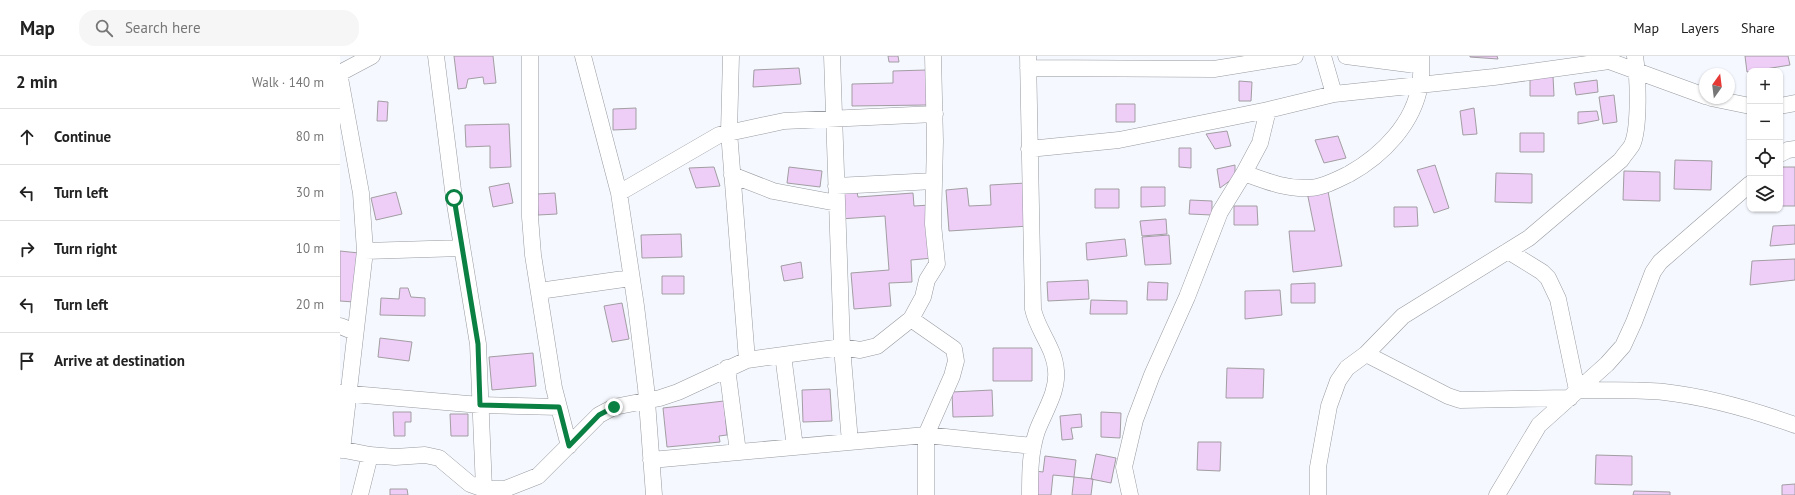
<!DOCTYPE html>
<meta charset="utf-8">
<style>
body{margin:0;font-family:"PT Sans",sans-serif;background:#f6f6f6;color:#222}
.controls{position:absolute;right:12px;top:12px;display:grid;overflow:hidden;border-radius:8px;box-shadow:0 1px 3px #0004}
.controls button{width:36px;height:36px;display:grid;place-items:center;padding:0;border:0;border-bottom:1px solid #e0e0e0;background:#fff;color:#222;font:20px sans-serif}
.compass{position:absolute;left:1359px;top:12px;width:36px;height:36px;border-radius:50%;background:#fff;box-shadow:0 1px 3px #0004;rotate:14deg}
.stop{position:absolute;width:12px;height:12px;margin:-9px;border:3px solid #0b8043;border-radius:50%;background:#fff}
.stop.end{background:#0b8043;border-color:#fff;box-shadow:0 1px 4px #0008}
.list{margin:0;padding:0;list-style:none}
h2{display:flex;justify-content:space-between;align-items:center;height:52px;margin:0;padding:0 16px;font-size:17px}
h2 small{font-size:13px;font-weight:400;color:#767676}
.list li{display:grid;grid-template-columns:26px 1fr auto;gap:12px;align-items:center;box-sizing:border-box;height:56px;padding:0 16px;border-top:1px solid #e0e0e0}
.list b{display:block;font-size:15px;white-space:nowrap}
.list em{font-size:13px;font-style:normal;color:#767676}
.icon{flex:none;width:22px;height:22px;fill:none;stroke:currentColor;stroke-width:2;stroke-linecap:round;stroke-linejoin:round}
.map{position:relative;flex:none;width:1455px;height:439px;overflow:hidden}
header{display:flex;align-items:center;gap:24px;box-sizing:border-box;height:56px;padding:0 20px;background:#fff;border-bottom:1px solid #e0e0e0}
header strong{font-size:19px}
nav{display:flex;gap:22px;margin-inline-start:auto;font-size:14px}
.search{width:280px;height:36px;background:#f6f6f6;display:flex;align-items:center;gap:10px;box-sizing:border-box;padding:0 14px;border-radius:16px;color:#767676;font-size:15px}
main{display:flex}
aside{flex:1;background:#fff}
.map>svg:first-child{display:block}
.building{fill:#eecdf7;stroke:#a29ea3}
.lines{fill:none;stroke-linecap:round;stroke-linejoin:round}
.minor-casing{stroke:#979a9f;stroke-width:17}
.minor{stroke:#fff;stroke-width:16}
.route{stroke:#0b8043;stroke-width:5}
</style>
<header>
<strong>Map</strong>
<div class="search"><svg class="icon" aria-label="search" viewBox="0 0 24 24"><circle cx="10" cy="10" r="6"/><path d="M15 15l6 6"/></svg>Search here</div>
<nav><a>Map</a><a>Layers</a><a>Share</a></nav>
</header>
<main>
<aside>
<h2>2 min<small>Walk · 140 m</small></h2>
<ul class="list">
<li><svg class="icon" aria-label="ahead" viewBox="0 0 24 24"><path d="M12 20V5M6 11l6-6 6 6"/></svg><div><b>Continue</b></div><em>80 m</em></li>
<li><svg class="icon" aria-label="left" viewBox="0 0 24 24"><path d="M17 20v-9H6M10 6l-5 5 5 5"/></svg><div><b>Turn left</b></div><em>30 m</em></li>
<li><svg class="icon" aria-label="right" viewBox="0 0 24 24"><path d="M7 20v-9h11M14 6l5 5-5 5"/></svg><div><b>Turn right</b></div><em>10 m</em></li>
<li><svg class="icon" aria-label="left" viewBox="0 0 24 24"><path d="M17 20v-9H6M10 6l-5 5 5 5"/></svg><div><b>Turn left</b></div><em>20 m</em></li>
<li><svg class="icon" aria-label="arrive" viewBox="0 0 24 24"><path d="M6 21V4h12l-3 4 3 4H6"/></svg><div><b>Arrive at destination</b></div></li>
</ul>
</aside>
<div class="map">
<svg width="1455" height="439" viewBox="0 0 1455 439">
<rect width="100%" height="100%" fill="#f5f8fe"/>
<!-- building -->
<path class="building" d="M 114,0 L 153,0 L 156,27 L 144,28 L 143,21 L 128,23 L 126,32 L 118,33 Z
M 548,0 L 558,0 L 559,6 L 549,6 Z
M 1130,0 L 1157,0 L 1158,3 L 1130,1 Z
M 1405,0 L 1448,0 L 1450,9 L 1407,16 Z
M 459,12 L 461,28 L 413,31 L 414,14 Z
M 586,14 L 587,49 L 512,50 L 512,28 L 553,27 L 553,15 Z
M 1190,20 L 1213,20 L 1214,40 L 1190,40 Z
M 1257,24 L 1258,36 L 1236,39 L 1234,27 Z
M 899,25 L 912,26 L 911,45 L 899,45 Z
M 1274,39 L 1277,66 L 1263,68 L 1259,41 Z
M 38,45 L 48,46 L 47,65 L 37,65 Z
M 776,48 L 795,48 L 795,66 L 776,66 Z
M 296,52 L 296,73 L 273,74 L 273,53 Z
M 1134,52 L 1137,78 L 1123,79 L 1120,55 Z
M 1257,55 L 1259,64 L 1238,68 L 1238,56 Z
M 169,68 L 171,111 L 150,112 L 150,90 L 126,91 L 125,69 Z
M 887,75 L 891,90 L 875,93 L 866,78 Z
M 1180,77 L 1204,77 L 1204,96 L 1180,96 Z
M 998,80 L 1006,102 L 984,107 L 975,84 Z
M 839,92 L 851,92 L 851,112 L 839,111 Z
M 1335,104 L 1372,105 L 1371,134 L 1334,133 Z
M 895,109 L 895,121 L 880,132 L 877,113 Z
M 1095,109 L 1109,152 L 1094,157 L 1077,114 Z
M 374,111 L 380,130 L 356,132 L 349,112 Z
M 449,111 L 482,115 L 480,131 L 447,127 Z
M 1440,111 L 1455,111 L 1455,150 L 1440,150 Z
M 1284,115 L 1320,116 L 1320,145 L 1283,144 Z
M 1156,117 L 1192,118 L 1192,147 L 1155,146 Z
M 169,127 L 173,147 L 153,151 L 149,131 Z
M 686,127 L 689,170 L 609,175 L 606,134 L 627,132 L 629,150 L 651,149 L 650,129 Z
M 987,130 L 1002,210 L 953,216 L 949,175 L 975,175 L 967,136 Z
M 801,131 L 825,131 L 825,150 L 801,151 Z
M 755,133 L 779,133 L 779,152 L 755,152 Z
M 56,136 L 62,158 L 36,164 L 31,142 Z
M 517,136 L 518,141 L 573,137 L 574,150 L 590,149 L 593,202 L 571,204 L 572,226 L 549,227 L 551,250 L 514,253 L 511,217 L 549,214 L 545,160 L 500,163 L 498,137 Z
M 215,137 L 217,158 L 198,159 L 197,138 Z
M 850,144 L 872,145 L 872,159 L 849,158 Z
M 894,150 L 917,150 L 918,169 L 894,169 Z
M 1054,151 L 1077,151 L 1078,170 L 1054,171 Z
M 826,163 L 827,178 L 802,180 L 800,165 Z
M 1455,169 L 1455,188 L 1430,190 L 1433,170 Z
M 341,178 L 342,201 L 302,202 L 301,179 Z
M 829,179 L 831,208 L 805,209 L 802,181 Z
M 785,183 L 787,200 L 747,204 L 746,187 Z
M 0,195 L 19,197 L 14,246 L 0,245 Z
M 1455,203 L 1455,224 L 1410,229 L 1412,205 Z
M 461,206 L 463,222 L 444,225 L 441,210 Z
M 322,220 L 344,220 L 344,238 L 322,238 Z
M 748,224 L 749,243 L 708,245 L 707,226 Z
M 808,226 L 828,227 L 827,244 L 807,244 Z
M 975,227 L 975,247 L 951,247 L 951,228 Z
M 60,232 L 68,232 L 71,241 L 85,242 L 85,260 L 40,259 L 41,242 L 59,243 Z
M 940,234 L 942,259 L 905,263 L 905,235 Z
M 751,244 L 787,245 L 787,258 L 750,258 Z
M 282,247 L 289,283 L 272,286 L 264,250 Z
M 40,282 L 72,286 L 69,305 L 38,301 Z
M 653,292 L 692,292 L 692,325 L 653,325 Z
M 193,297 L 196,330 L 152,334 L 149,301 Z
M 887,312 L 924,313 L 923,342 L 886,342 Z
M 490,333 L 492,365 L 463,366 L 462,334 Z
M 652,334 L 653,360 L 613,361 L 612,336 Z
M 384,345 L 387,379 L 379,380 L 380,386 L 327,391 L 323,352 Z
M 53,356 L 71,356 L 71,366 L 65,366 L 65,380 L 54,380 Z
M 761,356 L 781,357 L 780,382 L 761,381 Z
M 110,358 L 128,358 L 128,380 L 111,380 Z
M 741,358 L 742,371 L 731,372 L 733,383 L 722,384 L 720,360 Z
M 858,386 L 881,386 L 880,415 L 857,414 Z
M 756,398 L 776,402 L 771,427 L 751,423 Z
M 1256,399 L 1292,400 L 1292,429 L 1255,428 Z
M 705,400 L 736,404 L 734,421 L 713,419 L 711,439 L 692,439 L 695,415 L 703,416 Z
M 734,421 L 753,423 L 751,439 L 732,439 Z
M 1455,428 L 1455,439 L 1442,439 L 1442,429 Z
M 50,433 L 67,433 L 68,439 L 50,439 Z
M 1294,435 L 1330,436 L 1330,439 L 1293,439 Z"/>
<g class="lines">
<defs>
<path id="minor" d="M 96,0 L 114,142 L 138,288 L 144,433
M 190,0 L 190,161 L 193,199 L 214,332 L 229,390
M 243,0 L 279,137 L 296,250 L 306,332 L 314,439
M 391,0 L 389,76 L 407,304
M 492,0 L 502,291 L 510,386
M 688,0 L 693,253 C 697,274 715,292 716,315 C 718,336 704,356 697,375 C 690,396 690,417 690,439
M 983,0 L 994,38
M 1006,0 L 1068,8 L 1081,6
M 688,12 L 874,13 L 955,0
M 0,17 L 32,0
M 0,22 L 21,137 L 25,195 L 2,394
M 1371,42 L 1410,50
M 1440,50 L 1455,47
M 689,93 L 779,84 L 928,54 L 994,38 L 1154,21 L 1269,5 L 1365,40
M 1440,98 L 1448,94 L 1455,93
M 904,117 C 926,125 945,133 969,132 C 982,132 997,124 1009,118 C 1043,99 1074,67 1080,28 C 1082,19 1081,9 1081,0
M 392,119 L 433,135 L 497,147
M 496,130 L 594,125
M 279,137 L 379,79 L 444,65 L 595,58
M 25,195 L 122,192
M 1168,195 L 1202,216 L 1208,222 L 1218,243 L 1237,334 C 1266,335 1295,333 1324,336 C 1368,341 1413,354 1455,369
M 199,235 L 291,222
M 571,263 L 614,293 L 616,305 L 612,320 L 586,379 L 586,439
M 0,270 L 15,276
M 1026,298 L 1108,340 L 1120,344 L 1230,342
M 443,299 L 455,391
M 387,312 L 398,396
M 0,337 L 140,349 L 219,351
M 0,393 L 30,399 L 55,401 L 85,399 L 99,402 L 130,428 L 144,433 L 165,433 L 198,420 L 259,359 L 274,351 L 320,342 L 338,336 L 407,304 L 502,291 L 520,294 L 537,290 L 571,263 L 583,241 L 587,224 L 597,208 L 593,168 L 595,85 L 593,0
M 311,404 L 586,379 L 693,390
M 20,439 L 30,399
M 790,439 L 784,411 L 795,364 L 812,319 L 847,241 L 880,156 L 904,117 L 920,87 L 928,54
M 978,439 L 978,411 L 989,350 L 998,325 L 1007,312 L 1026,298 L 1063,260 L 1189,182 L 1281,104 C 1284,99 1289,94 1292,89 C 1300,72 1298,20 1295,0
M 1157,439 L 1199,369 L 1267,308 L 1283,290 L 1294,266 L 1313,216 L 1320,206 L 1410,128"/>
</defs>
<!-- minor casing -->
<use href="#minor" class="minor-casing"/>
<!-- minor -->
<use href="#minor" class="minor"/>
</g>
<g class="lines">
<!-- route -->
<path class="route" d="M 114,142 L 138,288 L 140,349 L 219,351 L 229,390 L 259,359 L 274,351"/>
</g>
</svg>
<div class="controls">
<button>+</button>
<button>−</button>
<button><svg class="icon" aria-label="locate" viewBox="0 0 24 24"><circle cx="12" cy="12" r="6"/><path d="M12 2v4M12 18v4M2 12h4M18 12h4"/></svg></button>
<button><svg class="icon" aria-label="layers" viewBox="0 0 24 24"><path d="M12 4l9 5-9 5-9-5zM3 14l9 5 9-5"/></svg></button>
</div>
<svg class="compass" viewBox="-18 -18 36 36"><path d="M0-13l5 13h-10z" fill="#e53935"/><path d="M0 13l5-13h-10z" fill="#767676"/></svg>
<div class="stop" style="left:114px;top:142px"></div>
<div class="stop end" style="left:274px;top:351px"></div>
</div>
</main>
